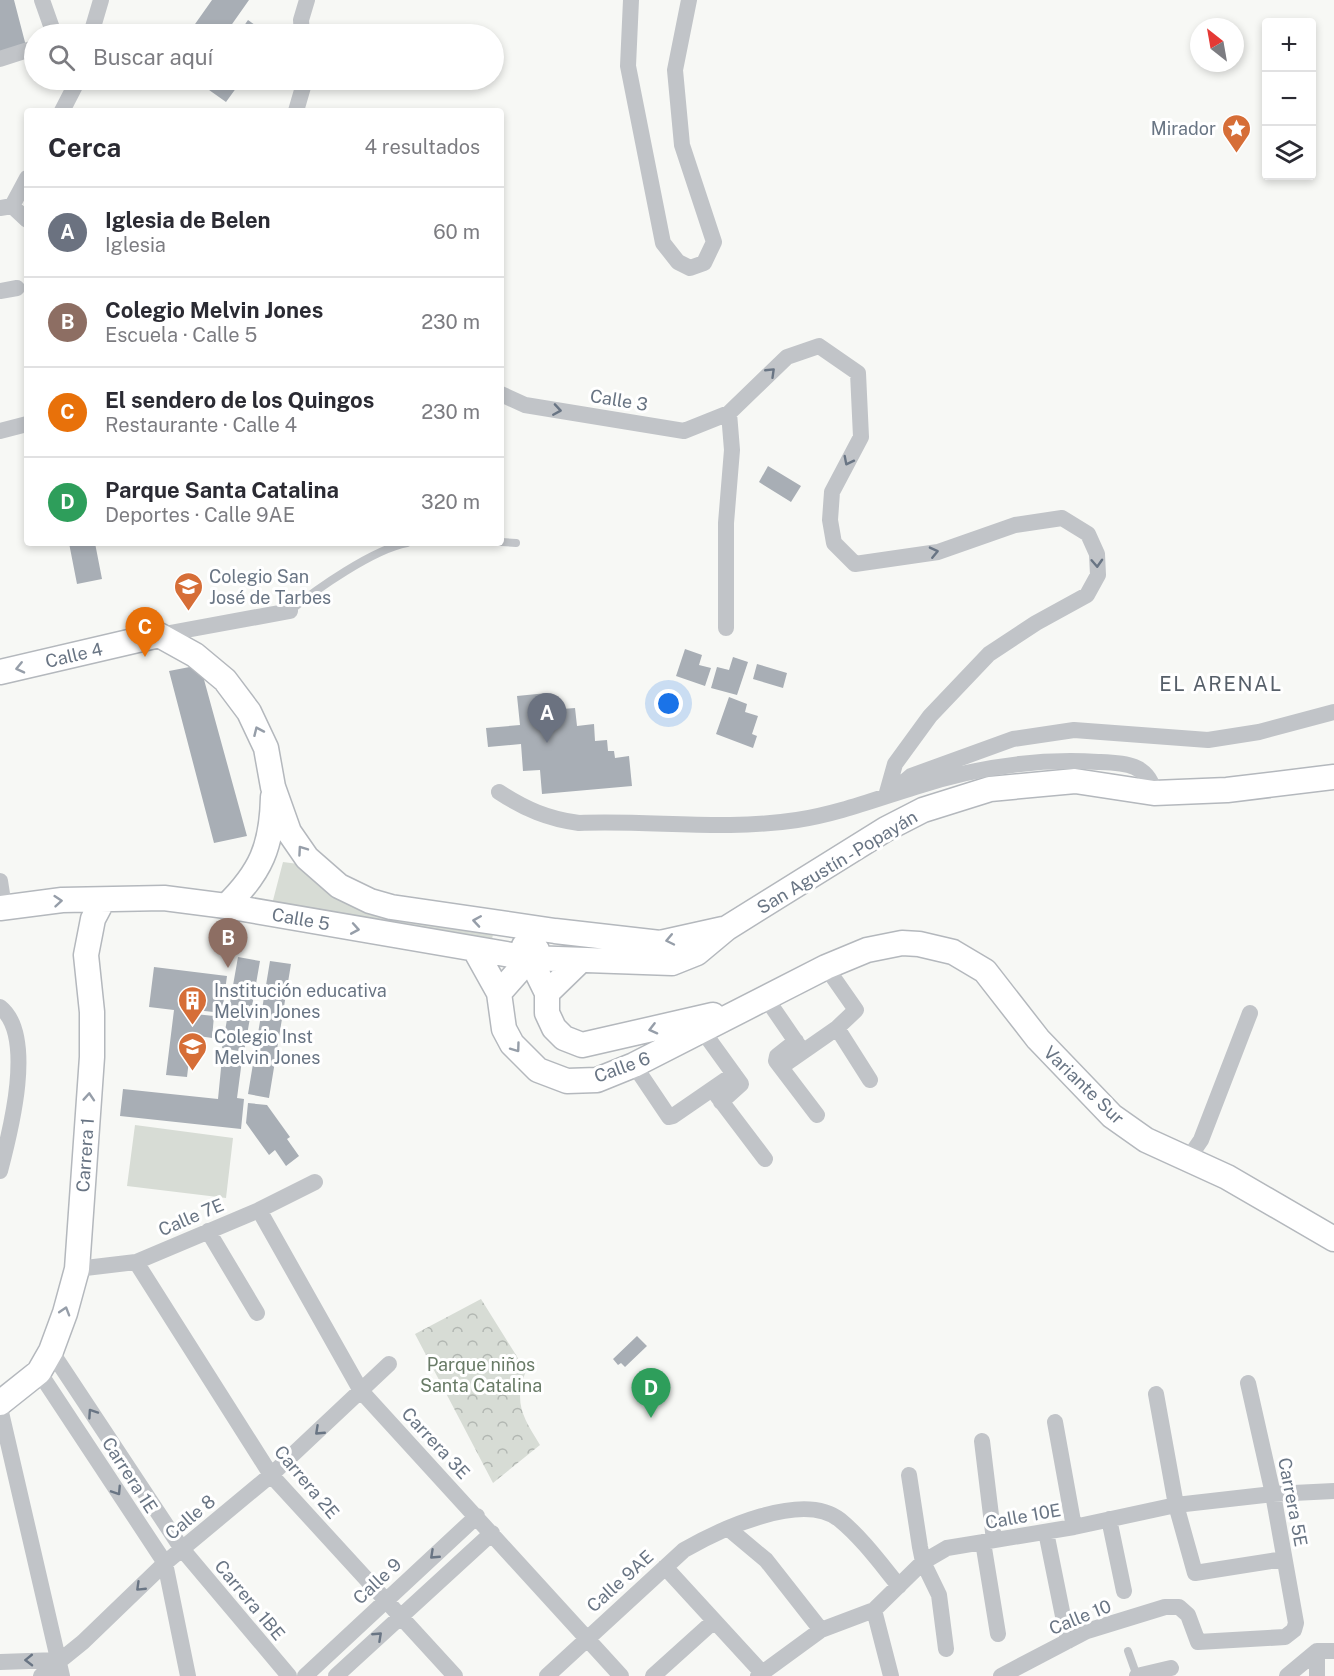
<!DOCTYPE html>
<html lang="es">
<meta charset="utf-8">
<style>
body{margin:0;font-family:"Public Sans",sans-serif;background:#f7f7f7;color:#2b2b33}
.controls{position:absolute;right:18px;top:18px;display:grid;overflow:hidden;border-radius:6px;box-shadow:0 3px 9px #0003}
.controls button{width:54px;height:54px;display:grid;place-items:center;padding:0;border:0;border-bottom:2px solid #e1e1e2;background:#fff;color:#2b2b33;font:30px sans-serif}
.compass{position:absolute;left:1190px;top:18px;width:54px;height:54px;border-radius:50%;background:#fff;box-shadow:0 3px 9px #0003;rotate:329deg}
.you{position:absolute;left:669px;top:704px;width:21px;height:21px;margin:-15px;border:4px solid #fff;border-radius:50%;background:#1a73e8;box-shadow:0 0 0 9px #1a73e833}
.badge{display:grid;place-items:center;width:39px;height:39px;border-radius:50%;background:#0f766e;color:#fff;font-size:20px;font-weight:700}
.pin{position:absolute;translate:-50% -50px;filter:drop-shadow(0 2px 3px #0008)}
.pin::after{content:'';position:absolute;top:32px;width:21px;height:18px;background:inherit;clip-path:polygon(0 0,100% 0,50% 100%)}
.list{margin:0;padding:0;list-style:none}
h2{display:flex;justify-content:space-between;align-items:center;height:78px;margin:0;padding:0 24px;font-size:26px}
h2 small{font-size:20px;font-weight:400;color:#7c7c81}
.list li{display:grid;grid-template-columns:39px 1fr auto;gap:18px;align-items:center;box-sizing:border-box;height:90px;padding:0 24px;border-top:2px solid #e1e1e2}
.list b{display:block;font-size:22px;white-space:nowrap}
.list p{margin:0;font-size:20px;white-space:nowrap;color:#7c7c81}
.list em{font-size:20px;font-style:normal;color:#7c7c81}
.icon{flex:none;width:33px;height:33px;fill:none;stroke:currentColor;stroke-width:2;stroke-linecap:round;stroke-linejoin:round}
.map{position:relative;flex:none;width:1334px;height:1676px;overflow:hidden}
.search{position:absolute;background:#fff;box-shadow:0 3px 9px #0003;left:24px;top:24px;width:480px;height:66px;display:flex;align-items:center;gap:15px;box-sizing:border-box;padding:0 21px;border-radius:33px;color:#7c7c81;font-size:22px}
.panel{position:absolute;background:#fff;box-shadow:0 3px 9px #0003;left:24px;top:108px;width:480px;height:438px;border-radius:6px}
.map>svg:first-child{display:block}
.green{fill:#d7dcd5}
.park{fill:url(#park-crowns)}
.building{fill:#a8aeb5}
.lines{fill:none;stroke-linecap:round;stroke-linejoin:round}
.secondary-casing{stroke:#b4b8bd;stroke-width:27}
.lane{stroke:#c1c4c8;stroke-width:8}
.street{stroke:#c1c4c8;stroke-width:16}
.secondary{stroke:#fff;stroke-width:24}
.oneway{stroke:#697584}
.oneway2{stroke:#969ea9}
.labels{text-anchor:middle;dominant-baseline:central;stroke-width:6;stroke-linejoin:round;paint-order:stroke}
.poi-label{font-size:18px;fill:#697584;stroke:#fff;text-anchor:start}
.street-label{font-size:18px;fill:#697584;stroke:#fff}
.park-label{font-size:18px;fill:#697b67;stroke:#fff}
.neighbourhood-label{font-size:20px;letter-spacing:1.5px;fill:#565f69;stroke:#fff}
</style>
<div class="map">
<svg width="1334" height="1676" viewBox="0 0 1334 1676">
<defs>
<pattern id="park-crowns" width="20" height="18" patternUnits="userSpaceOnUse" patternTransform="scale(1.5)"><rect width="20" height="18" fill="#d7dcd5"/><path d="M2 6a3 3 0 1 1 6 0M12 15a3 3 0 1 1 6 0" fill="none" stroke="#b2b7b2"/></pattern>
</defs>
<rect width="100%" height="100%" fill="#f7f8f5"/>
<!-- green -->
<path class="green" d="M 283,862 L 306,865 L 318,885 L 337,898 L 493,933 L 491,948 L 271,908 Z
M 135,1125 L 233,1138 L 226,1198 L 127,1186 Z"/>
<!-- park -->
<path class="park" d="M 481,1299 L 526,1371 C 513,1403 523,1417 540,1445 L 493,1483 L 415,1334 Z"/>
<!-- building -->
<path class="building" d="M 0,0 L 14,0 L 26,46 L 0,53 Z
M 212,0 L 249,0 L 230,27 L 239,33 L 248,20 L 263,31 L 261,34 L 188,34 Z
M 206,80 L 242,80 L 226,102 L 202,85 Z
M 768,466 L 801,486 L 791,502 L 759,482 Z
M 69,543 L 95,543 L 102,579 L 77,584 Z
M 685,649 L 702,655 L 699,665 L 711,668 L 705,686 L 676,676 Z
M 733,657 L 748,662 L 737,695 L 711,688 L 717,667 L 729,670 Z
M 757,664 L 787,673 L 783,688 L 753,679 Z
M 200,665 L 247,836 L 214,843 L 169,671 Z
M 547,693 L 549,710 L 575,708 L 577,726 L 594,724 L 595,741 L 607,740 L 608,751 L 614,751 L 615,758 L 629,756 L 632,786 L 542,794 L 540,770 L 523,771 L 521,744 L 488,747 L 486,728 L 520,725 L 517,696 Z
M 729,697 L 747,704 L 745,712 L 758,716 L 752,734 L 757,736 L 753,748 L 716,734 Z
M 238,957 L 260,961 L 244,1052 L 222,1048 Z
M 270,961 L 291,964 L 269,1098 L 248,1094 Z
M 154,967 L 227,976 L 222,1013 L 196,1010 L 195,1014 L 214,1016 L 212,1038 L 192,1035 L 187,1077 L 166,1075 L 174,1010 L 149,1007 Z
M 222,1058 L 242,1060 L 237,1098 L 244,1099 L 241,1129 L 120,1116 L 123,1089 L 218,1099 Z
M 248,1103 L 267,1105 L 290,1137 L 287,1139 L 299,1156 L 286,1166 L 275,1150 L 269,1155 L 246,1123 Z
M 637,1336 L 647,1346 L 625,1367 L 621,1363 L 618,1365 L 613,1359 Z"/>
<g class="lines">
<defs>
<path id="secondary" d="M 0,672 L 159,635 L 195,655 L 225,680 L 249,712 L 266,748 L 273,787 L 289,832 L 307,858 L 339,886 L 370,901 L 391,907 L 555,931 L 660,943 L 723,929
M 226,906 C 261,872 272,846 273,797
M 0,908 L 62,900 L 164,898 L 226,906 L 529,958 L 672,963 L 697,953 L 727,928 L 886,829 L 923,810 L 990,789 L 1075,781 L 1154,793 L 1227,790 L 1334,777
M 524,946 L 547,993 L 547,1013 L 554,1028 L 564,1038 L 582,1045 L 713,1015
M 475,950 L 499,993 L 504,1029 L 512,1044 L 538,1070 L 567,1081 L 597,1080 L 634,1065 L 826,967 L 867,950 L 902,943 L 919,944 L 953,952 L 985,971 L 1038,1039 L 1112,1116 L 1146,1140 L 1227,1177 L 1334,1239
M 499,993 L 537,950
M 547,993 L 581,960
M 0,1403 L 39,1372 L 51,1351 L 65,1313 L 77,1269 L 92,1057 L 92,1012 L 86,955 L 93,919 L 103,900"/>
</defs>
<!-- secondary casing -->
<use href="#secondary" class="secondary-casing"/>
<!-- lane -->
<path class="lane" d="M 501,542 L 516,543
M 290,611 C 316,589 374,549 407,543
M 1128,1651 L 1137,1676"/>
<!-- street -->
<path class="street" d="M 42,0 L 54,34
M 631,0 L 628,66 L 663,243 L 678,262 L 690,268 L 704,263 L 714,242 L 682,145 L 675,70 L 689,0
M 91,34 L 101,0
M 302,34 L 301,20 L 307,0
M 0,59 L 34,48
M 62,111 L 78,80
M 296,111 L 305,80
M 12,206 L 27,178
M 0,208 L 12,206 L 27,220
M 0,291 L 17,288
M 501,394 L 525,405 L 684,431 L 729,413 L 787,357 L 819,346 L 858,373 L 861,437 L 832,492 L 830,520 L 834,543 L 855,564 L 938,552 L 1015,525 L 1062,518 L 1088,534 L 1097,554 L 1098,575 L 1087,595 L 1036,623 L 989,654 L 930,716 L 895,764 L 886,796
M 0,431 L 27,424
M 726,628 L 726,523 L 732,450 L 729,413
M 159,635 L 290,611
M 898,787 L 911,776 L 1013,739 L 1074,730 L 1208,740 L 1259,732 L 1334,712
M 499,792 C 525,809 548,819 579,823 C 651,820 725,831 797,820 C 837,814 876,799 915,787 C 974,768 1036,758 1098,762 C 1123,763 1149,763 1154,793
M 0,881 L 4,907
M 766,998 L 801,1049
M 0,1007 C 36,1035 10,1133 0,1171
M 837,1028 L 870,1080
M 702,1030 L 741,1084 L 721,1102
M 796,1041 L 777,1056 L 776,1061 L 817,1115
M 634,1065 L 669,1117 L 673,1116 L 734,1074
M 781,1067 L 837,1028 L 856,1010 L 826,967
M 715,1093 L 765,1159
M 1188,1159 L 1201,1140 L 1250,1013
M 259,1210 L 361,1391 L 621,1676
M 208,1231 L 257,1313
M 136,1262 L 271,1475 L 455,1676
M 77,1269 L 136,1262 L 259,1210 L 315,1182
M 51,1351 L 182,1549 L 289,1676
M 39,1372 L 165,1563 L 188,1676
M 1156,1394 L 1176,1505 L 1195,1573 L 1284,1559
M 0,1408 L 62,1676
M 1055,1422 L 1074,1527
M 982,1441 L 994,1540
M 909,1475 L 920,1547 L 923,1562 L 939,1595 L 946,1649
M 1109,1519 L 1124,1591
M 729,1529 L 766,1560 L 821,1630
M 1046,1532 L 1068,1641
M 983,1542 L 998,1634
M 665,1567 L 765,1676
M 874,1610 L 891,1676
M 1317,1651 L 1317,1676
M 1317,1651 L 1334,1651
M 0,1662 L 58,1660
M 41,1676 L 83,1642 L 165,1563 L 271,1475 L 389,1364
M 305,1676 L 477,1516
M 336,1676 L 492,1533
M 547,1676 L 684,1550 C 719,1530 803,1490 840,1520 C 862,1538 881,1564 899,1586
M 653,1676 L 714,1621
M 758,1676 L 821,1630 L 874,1610 L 923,1562 L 947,1548 L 1074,1527 L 1176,1505 L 1273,1494 L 1334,1491
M 1001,1676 L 1087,1631 L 1165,1607 L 1179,1607 L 1188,1615 L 1198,1642 L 1285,1637 L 1294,1630 L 1296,1623 L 1273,1494 L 1248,1383
M 1137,1676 L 1171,1668
M 1287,1676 L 1317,1651"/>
<!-- secondary -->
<use href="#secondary" class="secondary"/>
</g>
<!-- one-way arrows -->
<defs><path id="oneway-chevron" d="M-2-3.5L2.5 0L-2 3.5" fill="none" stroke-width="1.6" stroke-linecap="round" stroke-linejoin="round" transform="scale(1.5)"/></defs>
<g class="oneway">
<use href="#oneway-chevron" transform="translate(771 372) rotate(-44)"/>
<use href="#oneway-chevron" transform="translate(557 410) rotate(9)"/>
<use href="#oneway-chevron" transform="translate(848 461) rotate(117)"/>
<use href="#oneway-chevron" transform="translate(934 552) rotate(-13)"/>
<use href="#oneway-chevron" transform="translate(1097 563) rotate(87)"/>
<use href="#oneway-chevron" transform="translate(92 1413) rotate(-124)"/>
<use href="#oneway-chevron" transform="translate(319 1431) rotate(137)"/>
<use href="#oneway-chevron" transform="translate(117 1491) rotate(57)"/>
<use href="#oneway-chevron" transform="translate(434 1555) rotate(137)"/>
<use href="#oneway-chevron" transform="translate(140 1587) rotate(136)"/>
<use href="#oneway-chevron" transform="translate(378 1636) rotate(-43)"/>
<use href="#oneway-chevron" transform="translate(29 1660) rotate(179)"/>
</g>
<g class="oneway2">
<use href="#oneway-chevron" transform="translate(20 668) rotate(167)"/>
<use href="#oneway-chevron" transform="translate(258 731) rotate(-114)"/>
<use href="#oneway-chevron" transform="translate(302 850) rotate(-125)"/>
<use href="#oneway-chevron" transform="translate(58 901) rotate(-5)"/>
<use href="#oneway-chevron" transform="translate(477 921) rotate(-171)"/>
<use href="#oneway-chevron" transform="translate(355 929) rotate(10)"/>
<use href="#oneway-chevron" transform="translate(670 940) rotate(168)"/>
<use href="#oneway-chevron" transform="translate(653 1029) rotate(166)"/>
<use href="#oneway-chevron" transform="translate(516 1048) rotate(54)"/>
<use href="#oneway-chevron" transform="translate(89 1097) rotate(-86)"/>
<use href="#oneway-chevron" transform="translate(65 1311) rotate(-73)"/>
</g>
<!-- icons -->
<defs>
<symbol id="sight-pin" viewBox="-11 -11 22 30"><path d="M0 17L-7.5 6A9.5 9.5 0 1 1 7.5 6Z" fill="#d66e37" stroke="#fff"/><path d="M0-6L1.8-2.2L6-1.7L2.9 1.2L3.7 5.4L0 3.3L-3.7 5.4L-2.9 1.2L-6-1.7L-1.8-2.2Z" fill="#fff"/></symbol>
<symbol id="school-pin" viewBox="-11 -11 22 30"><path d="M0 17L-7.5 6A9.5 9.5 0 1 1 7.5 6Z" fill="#d66e37" stroke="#fff"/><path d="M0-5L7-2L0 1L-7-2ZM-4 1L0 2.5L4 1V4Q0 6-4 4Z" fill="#fff"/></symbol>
<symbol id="building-pin" viewBox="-11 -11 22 30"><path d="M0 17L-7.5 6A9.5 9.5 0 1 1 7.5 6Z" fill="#d66e37" stroke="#fff"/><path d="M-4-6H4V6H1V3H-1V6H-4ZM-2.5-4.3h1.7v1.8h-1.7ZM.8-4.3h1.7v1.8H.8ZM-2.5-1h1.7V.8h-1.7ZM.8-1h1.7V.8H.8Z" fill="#fff"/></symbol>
</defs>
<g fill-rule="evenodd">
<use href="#sight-pin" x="1220" y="112" width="33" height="45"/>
<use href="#school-pin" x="172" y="570" width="33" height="45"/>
<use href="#building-pin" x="176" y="984" width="33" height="45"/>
<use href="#school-pin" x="176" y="1030" width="33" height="45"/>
</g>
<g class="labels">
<!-- poi labels -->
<g class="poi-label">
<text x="1216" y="128" text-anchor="end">Mirador</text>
<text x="209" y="576">Colegio San<tspan x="209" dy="21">José de Tarbes</tspan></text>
<text x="214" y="990">Institución educativa<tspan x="214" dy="21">Melvin Jones</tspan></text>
<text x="214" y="1036">Colegio Inst<tspan x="214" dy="21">Melvin Jones</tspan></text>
</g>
<!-- street labels -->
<g class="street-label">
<text transform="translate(619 400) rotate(9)">Calle 3</text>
<text transform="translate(74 655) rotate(-13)">Calle 4</text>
<text transform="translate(837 862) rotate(-31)">San Agustín - Popayán</text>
<text transform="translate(301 919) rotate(10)">Calle 5</text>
<text transform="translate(622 1067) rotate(-20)">Calle 6</text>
<text transform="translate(1084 1085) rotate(44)">Variante Sur</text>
<text transform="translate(85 1155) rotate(-86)">Carrera 1</text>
<text transform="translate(191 1217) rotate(-23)">Calle 7E</text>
<text transform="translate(436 1443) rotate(47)">Carrera 3E</text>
<text transform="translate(130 1475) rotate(57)">Carrera 1E</text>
<text transform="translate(307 1482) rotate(50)">Carrera 2E</text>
<text transform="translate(1293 1502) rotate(79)">Carrera 5E</text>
<text transform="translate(1023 1516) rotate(-10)">Calle 10E</text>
<text transform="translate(190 1517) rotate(-40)">Calle 8</text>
<text transform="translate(377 1581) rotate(-43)">Calle 9</text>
<text transform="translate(620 1581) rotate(-42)">Calle 9AE</text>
<text transform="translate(250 1600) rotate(50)">Carrera 1BE</text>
<text transform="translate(1080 1617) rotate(-22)">Calle 10</text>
</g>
<!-- park labels -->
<g class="park-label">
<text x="481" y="1364">Parque niños<tspan x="481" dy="21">Santa Catalina</tspan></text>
</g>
<!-- neighbourhood labels -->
<g class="neighbourhood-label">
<text x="1221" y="684">EL ARENAL</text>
</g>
</g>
</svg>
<div class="controls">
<button>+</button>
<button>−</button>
<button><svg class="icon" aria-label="layers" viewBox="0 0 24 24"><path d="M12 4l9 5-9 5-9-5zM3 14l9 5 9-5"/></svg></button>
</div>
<svg class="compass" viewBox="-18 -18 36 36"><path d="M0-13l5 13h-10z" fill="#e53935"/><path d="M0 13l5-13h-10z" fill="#7c7c81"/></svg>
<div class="you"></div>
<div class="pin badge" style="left:547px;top:743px;background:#6b7280">A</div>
<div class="pin badge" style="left:228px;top:968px;background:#8d6e63">B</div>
<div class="pin badge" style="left:145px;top:657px;background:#e8710a">C</div>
<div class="pin badge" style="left:651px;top:1418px;background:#2e9e5b">D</div>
<div class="search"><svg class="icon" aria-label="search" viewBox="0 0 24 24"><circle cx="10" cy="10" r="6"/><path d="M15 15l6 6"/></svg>Buscar aquí</div>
<section class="panel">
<h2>Cerca<small>4 resultados</small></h2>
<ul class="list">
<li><span class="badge" style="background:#6b7280">A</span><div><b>Iglesia de Belen</b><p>Iglesia</p></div><em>60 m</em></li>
<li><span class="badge" style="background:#8d6e63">B</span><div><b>Colegio Melvin Jones</b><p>Escuela · Calle 5</p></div><em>230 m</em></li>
<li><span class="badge" style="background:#e8710a">C</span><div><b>El sendero de los Quingos</b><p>Restaurante · Calle 4</p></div><em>230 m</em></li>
<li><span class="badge" style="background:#2e9e5b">D</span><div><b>Parque Santa Catalina</b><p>Deportes · Calle 9AE</p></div><em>320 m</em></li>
</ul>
</section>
</div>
